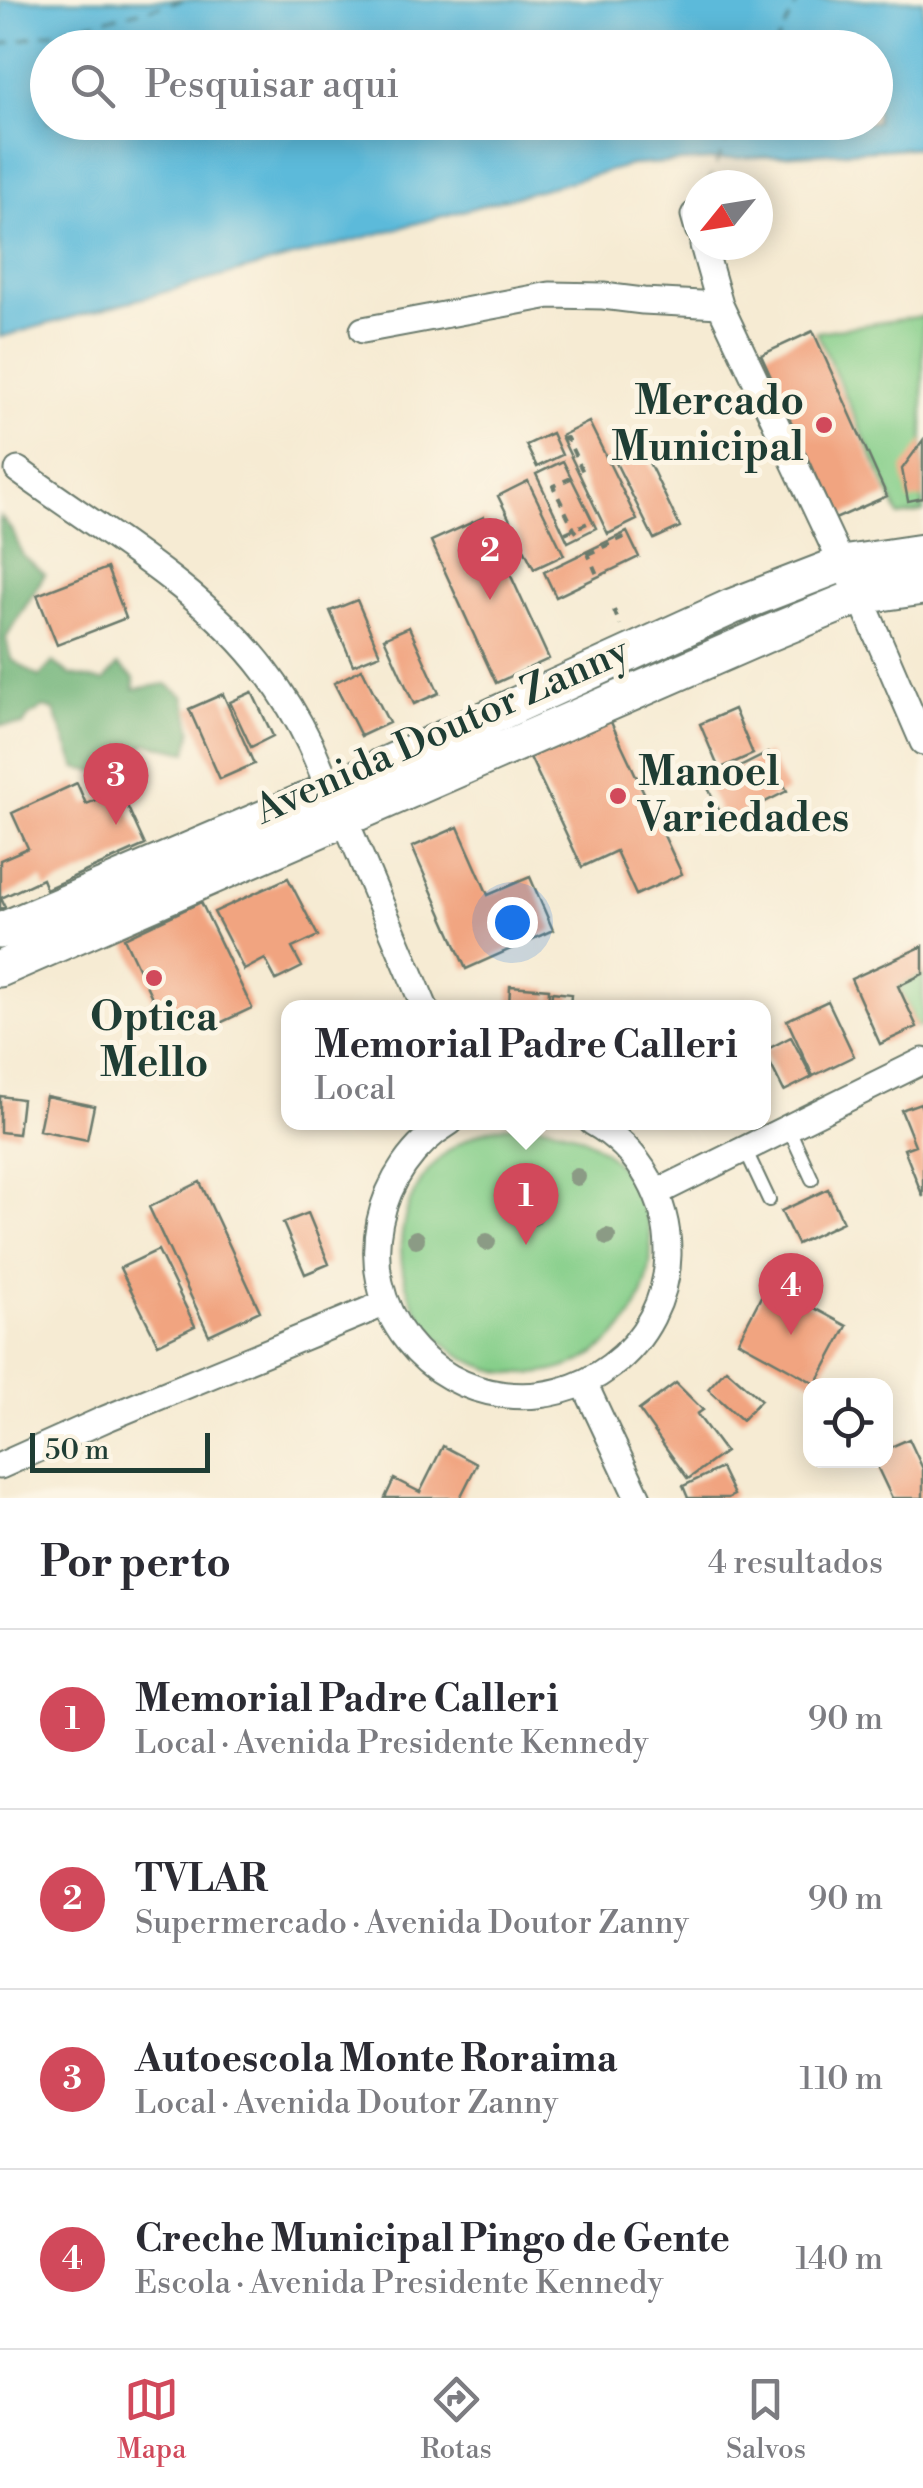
<!DOCTYPE html>
<html lang="pt">
<meta charset="utf-8">
<style>
body{margin:0;font-family:"Libre Bodoni",serif;background:#f7f7f7;color:#2b2b33}
.controls{position:absolute;right:30px;bottom:30px;display:grid;overflow:hidden;border-radius:20px;box-shadow:0 5px 25px #0003}
.controls button{width:90px;height:90px;display:grid;place-items:center;padding:0;border:0;border-bottom:2px solid #e1e1e2;background:#fff;color:#2b2b33;font:50px sans-serif}
.compass{position:absolute;left:683px;top:170px;width:90px;height:90px;border-radius:50%;background:#fff;box-shadow:0 5px 25px #0003;rotate:240deg}
.scale{position:absolute;left:30px;bottom:25px;width:180px;box-sizing:border-box;padding-left:10px;border:5px solid #1f3d34;border-top:0;font-size:28px;line-height:35px;white-space:nowrap;color:#1f3d34;-webkit-text-stroke:8px #fcf5e5;paint-order:stroke}
.you{position:absolute;left:512px;top:922px;width:35px;height:35px;margin:-25px;border:8px solid #fff;border-radius:50%;background:#1a73e8;box-shadow:0 0 0 15px #1a73e833}
.badge{display:grid;place-items:center;width:65px;height:65px;border-radius:50%;background:#d1495b;color:#fff;font-size:32px;font-weight:700}
.pin{position:absolute;translate:-50% -82px;filter:drop-shadow(0 2px 5px #0008)}
.pin::after{content:'';position:absolute;top:52px;width:35px;height:30px;background:inherit;clip-path:polygon(0 0,100% 0,50% 100%)}
.popup{position:absolute;left:281px;top:1000px;width:490px;height:130px;box-sizing:border-box;display:grid;place-content:center;border-radius:20px;background:#fff;filter:drop-shadow(0 2px 8px #0005);font-size:32px;white-space:nowrap;color:#7c7c81}
.popup b{font-size:38px;color:#2b2b33}
.popup::after{content:'';position:absolute;left:50%;top:100%;margin-left:-20px;border:20px solid transparent;border-top-color:#fff}
.list{margin:0;padding:0;list-style:none}
h2{display:flex;justify-content:space-between;align-items:center;height:130px;margin:0;padding:0 40px;font-size:42px}
h2 small{font-size:32px;font-weight:400;color:#7c7c81}
.list li{display:grid;grid-template-columns:65px 1fr auto;gap:30px;align-items:center;box-sizing:border-box;height:180px;padding:0 40px;border-top:2px solid #e1e1e2}
.list b{display:block;font-size:38px;white-space:nowrap}
.list p{margin:0;font-size:32px;white-space:nowrap;color:#7c7c81}
.list em{font-size:32px;font-style:normal;color:#7c7c81}
.icon{flex:none;width:55px;height:55px;fill:none;stroke:currentColor;stroke-width:2;stroke-linecap:round;stroke-linejoin:round}
.map{position:relative;flex:none;width:923px;height:1498px;overflow:hidden}
.search{position:absolute;background:#fff;box-shadow:0 5px 25px #0003;left:30px;right:30px;top:30px;height:110px;display:flex;align-items:center;gap:25px;box-sizing:border-box;padding:0 35px;border-radius:55px;color:#7c7c81;font-size:38px}
.sheet{height:850px;background:#fff}
nav{display:flex;justify-content:space-around;align-items:center;box-sizing:border-box;height:140px;border-top:2px solid #e1e1e2;background:#fff;font-size:28px;color:#7c7c81}
nav a{display:grid;justify-items:center;gap:5px}
nav .on{color:#d1495b}
.map>svg:first-child{display:block}
.green{fill:#87cf8b;stroke:#538660;stroke-width:2.5}
.forest{fill:#6db277;stroke:#467856;stroke-width:2.5}
.water{fill:#5cbada;stroke:#3e7c87;stroke-width:2.5;fill-rule:evenodd}
.lines{fill:none;stroke-linecap:round;stroke-linejoin:round}
.ferry{stroke:#2e5c5e;stroke-width:2.5;stroke-dasharray:12 10;stroke-linecap:butt}
.building{fill:#f1a480}
.lane-casing{stroke:#6a7a6c;stroke-width:16}
.street-casing{stroke:#6a7a6c;stroke-width:29}
.secondary-casing{stroke:#6a7a6c;stroke-width:39}
.path{stroke:#6a7a6c;stroke-width:4;stroke-dasharray:8 8;stroke-linecap:butt}
.lane{stroke:#fff;stroke-width:12}
.street{stroke:#fff;stroke-width:25}
.secondary{stroke:#fff;stroke-width:35}
.tree{fill:#8b9b85}
.poi-dot{fill:#d1495b;stroke:#fcf5e5;stroke-width:4}
.labels{text-anchor:middle;dominant-baseline:central;stroke-width:10;stroke-linejoin:round;paint-order:stroke}
.poi-label{font-size:40px;font-weight:bold;fill:#1f3d34;stroke:#fcf5e5;text-anchor:end}
.street-label{font-size:40px;fill:#1f3d34;stroke:#fcf5e5}
</style>
<div class="map">
<svg width="923" height="1498" viewBox="0 0 923 1498">
<rect width="100%" height="100%" fill="#fcf5e5"/>
<filter id="ink" filterUnits="userSpaceOnUse"><feTurbulence type="fractalNoise" baseFrequency=".01" numOctaves="2"/><feDisplacementMap in="SourceGraphic" scale="20" xChannelSelector="R" yChannelSelector="G"/><feConvolveMatrix kernelMatrix="1 2 1 2 8 2 1 2 1" color-interpolation-filters="sRGB"/></filter>
<filter id="wash" filterUnits="userSpaceOnUse"><feTurbulence type="fractalNoise" baseFrequency=".0048" numOctaves="4" result="noise"/><feDisplacementMap in="SourceGraphic" scale="40" xChannelSelector="R" yChannelSelector="G"/><feGaussianBlur stdDeviation="2.25" result="paint"/><feColorMatrix in="noise" values="0 0 0 0 0 0 0 0 0 0 0 0 0 0 0 0 0 1.4 0 .05"/><feComposite in="paint" operator="in"/></filter>
<g filter="url(#wash)">
<rect width="100%" height="100%" fill="#f6ebd3"/>
<!-- green -->
<path class="green" d="M 923,316 L 923,512 L 899,516 L 817,332 Z
M 923,974 L 923,1025 L 917,1027 L 898,986 Z
M401 1249a125 125 0 1 1 250 0a125 125 0 1 1-250 0Z"/>
<!-- forest -->
<path class="forest" d="M 0,516 L 13,532 L 23,556 L 45,574 L 6,638 L 11,659 L 39,677 L 53,662 L 71,675 L 104,681 L 118,665 L 134,678 L 134,689 L 166,684 L 184,696 L 192,730 L 187,752 L 146,743 L 118,776 L 76,768 L 54,710 L 44,707 L 28,717 L 23,725 L 0,725 Z"/>
<!-- water -->
<path class="water" d="M 0,0 L 923,0 L 923,147 L 630,165 L 0,337 ZM 48,48 L 876,48 L 876,122 L 48,122 Z"/>
<g class="lines">
<!-- ferry -->
<path class="ferry" d="M 0,45 L 185,0
M 774,48 L 799,0
M 707,185 L 735,122"/>
</g>
<g id="blocks">
<!-- building -->
<path class="building" d="M 813,331 L 887,496 L 835,519 L 761,355 Z
M 589,422 L 637,520 L 608,534 L 561,436 Z
M 552,433 L 562,455 L 537,467 L 526,445 Z
M 923,440 L 923,498 L 908,501 L 902,469 Z
M 642,448 L 680,527 L 654,539 L 615,461 Z
M 563,461 L 596,528 L 568,542 L 536,474 Z
M 528,481 L 564,555 L 534,569 L 498,496 Z
M 484,517 L 549,659 L 496,683 L 431,541 Z
M 627,532 L 639,557 L 556,597 L 544,572 Z
M 107,568 L 126,618 L 57,645 L 37,595 Z
M 357,600 L 380,654 L 353,665 L 330,611 Z
M 409,627 L 439,693 L 414,704 L 384,638 Z
M 362,669 L 389,723 L 361,736 L 334,683 Z
M 252,692 L 273,736 L 251,747 L 230,702 Z
M 223,694 L 254,764 L 220,779 L 189,709 Z
M 734,709 L 753,754 L 719,769 L 700,724 Z
M 610,720 L 682,874 L 636,895 L 616,851 L 582,867 L 530,757 Z
M 768,753 L 787,791 L 725,822 L 706,784 Z
M 77,783 L 86,804 L 120,790 L 145,845 L 46,889 L 42,879 L 1,898 L 5,907 L 0,909 L 0,860 L 28,848 L 12,813 Z
M 458,827 L 488,895 L 530,877 L 553,930 L 466,969 L 412,847 Z
M 288,878 L 318,936 L 292,948 L 302,967 L 276,980 L 265,959 L 244,970 L 214,912 Z
M 201,902 L 252,1008 L 218,1024 L 215,1016 L 188,1029 L 184,1019 L 166,1027 L 124,938 Z
M 923,946 L 923,974 L 898,986 L 917,1027 L 880,1044 L 851,979 Z
M 510,986 L 549,989 L 548,1008 L 509,1008 Z
M 552,992 L 571,994 L 570,1008 L 551,1008 Z
M 828,1001 L 854,1056 L 813,1076 L 787,1020 Z
M 791,1037 L 812,1077 L 784,1091 L 764,1051 Z
M 0,1096 L 22,1099 L 18,1134 L 0,1132 Z
M 46,1096 L 94,1106 L 87,1140 L 39,1130 Z
M 920,1103 L 923,1111 L 923,1197 L 904,1149 L 915,1145 L 901,1110 Z
M 200,1182 L 260,1311 L 209,1335 L 149,1207 Z
M 828,1189 L 843,1222 L 797,1244 L 781,1211 Z
M 308,1213 L 329,1264 L 305,1274 L 283,1223 Z
M 158,1250 L 195,1326 L 158,1344 L 120,1268 Z
M 768,1283 L 847,1326 L 816,1384 L 738,1341 Z
M 726,1369 L 761,1400 L 742,1420 L 708,1389 Z
M 676,1383 L 703,1410 L 697,1414 L 725,1452 L 688,1479 L 639,1410 Z
M 909,1439 L 923,1469 L 923,1498 L 892,1498 L 874,1460 L 886,1460 L 886,1449 Z
M 443,1446 L 477,1464 L 460,1498 L 385,1498 L 394,1479 L 420,1492 Z
M 721,1468 L 734,1495 L 728,1498 L 688,1498 L 683,1486 Z"/>
</g>
</g>
<g filter="url(#ink)">
<use href="#blocks" fill-opacity="0" stroke="#6a7a6c" stroke-width="2.5"/>
<g class="lines">
<defs>
<path id="lane" d="M 788,1127 L 812,1179
M 745,1149 L 769,1200"/>
<path id="street" d="M 694,215 L 698,229
M 703,245 L 720,305 L 842,564 L 860,596 L 923,742
M 363,330 L 550,295 L 603,296 L 643,301 L 720,305
M 18,470 C 101,531 204,589 266,672 C 283,694 298,719 310,744 C 322,770 330,795 345,820 L 425,1008
M 450,1122 C 375,1167 352,1270 407,1340 C 456,1403 548,1414 611,1366 C 646,1340 667,1298 668,1255 C 669,1201 640,1149 592,1122
M 656,1193 L 923,1061
M 584,1383 L 638,1498
M 0,1466 L 105,1419 L 386,1303"/>
<path id="secondary" d="M 0,931 L 328,791 L 731,607 L 842,564 L 923,552
M 0,969 L 765,635 L 860,596 L 923,587"/>
</defs>
<!-- lane casing -->
<use href="#lane" class="lane-casing"/>
<!-- street casing -->
<use href="#street" class="street-casing"/>
<!-- secondary casing -->
<use href="#secondary" class="secondary-casing"/>
<!-- path -->
<path class="path" d="M 563,439 L 567,438 L 583,472 L 579,474
M 571,478 L 553,486 L 574,529 L 580,536
M 565,533 L 592,521
M 587,551 L 598,577
M 588,554 L 629,535
M 614,610 L 620,625"/>
<!-- lane -->
<use href="#lane" class="lane"/>
<!-- street -->
<use href="#street" class="street"/>
<!-- secondary -->
<use href="#secondary" class="secondary"/>
</g>
<!-- trees -->
<g class="tree">
<circle cx="577" cy="1177" r="9"/>
<circle cx="533" cy="1217" r="9"/>
<circle cx="607" cy="1237" r="9"/>
<circle cx="416" cy="1239" r="9"/>
<circle cx="487" cy="1242" r="9"/>
</g>
</g>
<!-- markers -->
<g class="poi-dot">
<circle cx="824" cy="425" r="10"/>
<circle cx="618" cy="796" r="10"/>
<circle cx="154" cy="978" r="10"/>
</g>
<g class="labels">
<!-- poi labels -->
<g class="poi-label">
<text x="804" y="402">Mercado<tspan x="804" dy="46">Municipal</tspan></text>
<text x="638" y="773" text-anchor="start">Manoel<tspan x="638" dy="46">Variedades</tspan></text>
<text x="154" y="1018" text-anchor="middle">Optica<tspan x="154" dy="46">Mello</tspan></text>
</g>
<!-- street labels -->
<g class="street-label">
<text transform="translate(442 731) rotate(-24)">Avenida Doutor Zanny</text>
</g>
</g>
</svg>
<div class="controls">
<button><svg class="icon" aria-label="locate" viewBox="0 0 24 24"><circle cx="12" cy="12" r="6"/><path d="M12 2v4M12 18v4M2 12h4M18 12h4"/></svg></button>
</div>
<svg class="compass" viewBox="-18 -18 36 36"><path d="M0-13l5 13h-10z" fill="#e53935"/><path d="M0 13l5-13h-10z" fill="#7c7c81"/></svg>
<div class="scale">50 m</div>
<div class="you"></div>
<div class="pin badge" style="left:526px;top:1245px">1</div>
<div class="popup"><b>Memorial Padre Calleri</b>Local</div>
<div class="pin badge" style="left:490px;top:600px">2</div>
<div class="pin badge" style="left:116px;top:825px">3</div>
<div class="pin badge" style="left:791px;top:1335px">4</div>
<div class="search"><svg class="icon" aria-label="search" viewBox="0 0 24 24"><circle cx="10" cy="10" r="6"/><path d="M15 15l6 6"/></svg>Pesquisar aqui</div>
</div>
<section class="sheet">
<h2>Por perto<small>4 resultados</small></h2>
<ul class="list">
<li><span class="badge">1</span><div><b>Memorial Padre Calleri</b><p>Local · Avenida Presidente Kennedy</p></div><em>90 m</em></li>
<li><span class="badge">2</span><div><b>TVLAR</b><p>Supermercado · Avenida Doutor Zanny</p></div><em>90 m</em></li>
<li><span class="badge">3</span><div><b>Autoescola Monte Roraima</b><p>Local · Avenida Doutor Zanny</p></div><em>110 m</em></li>
<li><span class="badge">4</span><div><b>Creche Municipal Pingo de Gente</b><p>Escola · Avenida Presidente Kennedy</p></div><em>140 m</em></li>
</ul>
</section>
<nav>
<a class="on"><svg class="icon" aria-label="map" viewBox="0 0 24 24"><path d="M3 6l6-2 6 2 6-2v14l-6 2-6-2-6 2zM9 4v14M15 6v14"/></svg>Mapa</a>
<a><svg class="icon" aria-label="directions" viewBox="0 0 24 24"><path d="M12 3l9 9-9 9-9-9zM9 14v-3h6M13 9l2 2-2 2"/></svg>Rotas</a>
<a><svg class="icon" aria-label="saved" viewBox="0 0 24 24"><path d="M7 4h10v16l-5-4-5 4z"/></svg>Salvos</a>
</nav>
